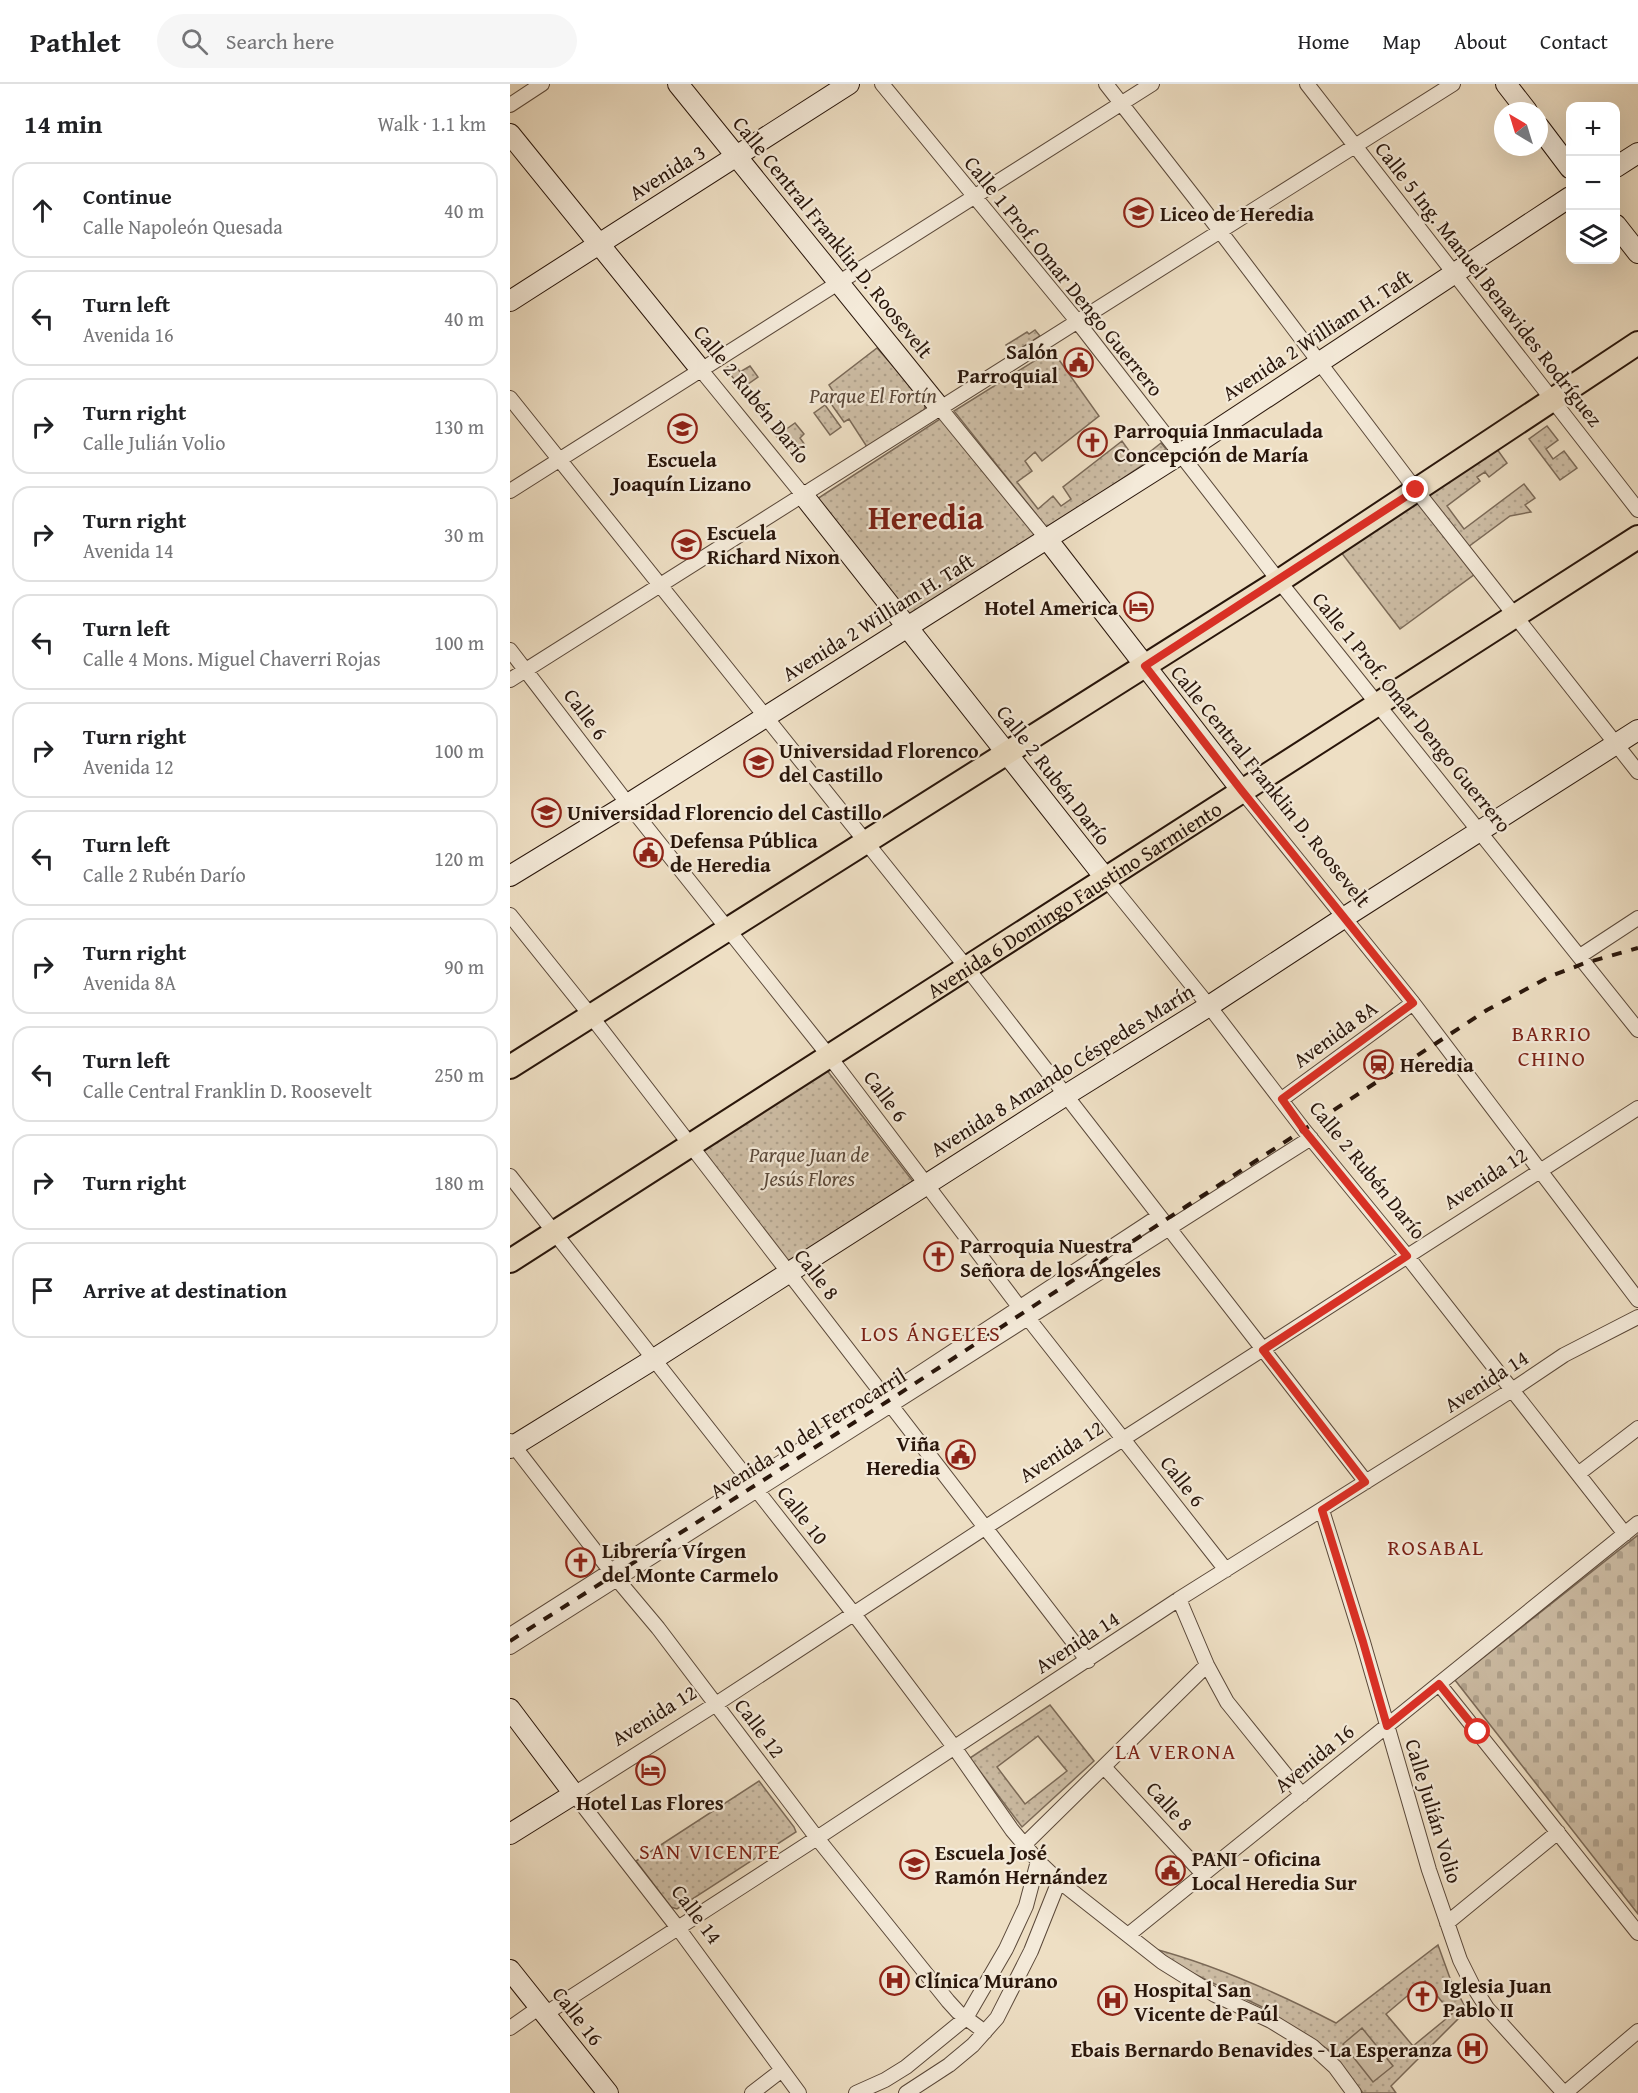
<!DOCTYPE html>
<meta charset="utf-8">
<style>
body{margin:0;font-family:"Gentium Book Plus",serif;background:#f6f6f6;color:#202124}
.controls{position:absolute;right:18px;top:18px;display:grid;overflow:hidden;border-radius:12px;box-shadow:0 6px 24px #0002}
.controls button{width:54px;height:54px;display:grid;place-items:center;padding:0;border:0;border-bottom:2px solid #e0e0e0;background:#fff;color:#202124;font:30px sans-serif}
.compass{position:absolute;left:984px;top:18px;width:54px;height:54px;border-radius:50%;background:#fff;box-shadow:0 6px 24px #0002;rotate:322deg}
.stop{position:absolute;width:18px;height:18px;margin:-14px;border:4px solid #d93025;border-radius:50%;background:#fff}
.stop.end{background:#d93025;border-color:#fff;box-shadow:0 2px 6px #0008}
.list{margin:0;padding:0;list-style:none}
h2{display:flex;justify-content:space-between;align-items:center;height:78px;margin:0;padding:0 24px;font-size:26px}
h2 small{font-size:20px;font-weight:400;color:#757577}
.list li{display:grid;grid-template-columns:39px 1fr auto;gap:18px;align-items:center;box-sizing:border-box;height:96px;margin:0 12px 12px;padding:0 12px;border:2px solid #e0e0e0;border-radius:18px}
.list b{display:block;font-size:22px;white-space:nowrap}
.list p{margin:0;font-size:20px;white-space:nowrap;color:#757577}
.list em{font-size:20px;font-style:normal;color:#757577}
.icon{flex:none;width:33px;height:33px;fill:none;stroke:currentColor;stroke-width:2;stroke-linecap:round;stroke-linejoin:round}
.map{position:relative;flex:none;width:1128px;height:2009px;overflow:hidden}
header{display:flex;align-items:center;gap:36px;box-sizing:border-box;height:84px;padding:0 30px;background:#fff;border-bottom:2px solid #e0e0e0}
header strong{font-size:28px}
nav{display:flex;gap:33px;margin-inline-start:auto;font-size:21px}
.search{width:420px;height:54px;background:#f6f6f6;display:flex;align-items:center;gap:15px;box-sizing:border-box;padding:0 21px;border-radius:33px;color:#757577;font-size:22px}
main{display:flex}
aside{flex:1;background:#fff}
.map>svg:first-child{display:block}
.green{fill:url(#green-dots);stroke:#7b6a58;stroke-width:1.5;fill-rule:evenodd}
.cemetery{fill:url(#cemetery-stones);stroke:#7b6a58;stroke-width:1.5}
.pitch{fill:#cdbda5;stroke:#7b6a58;stroke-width:1.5}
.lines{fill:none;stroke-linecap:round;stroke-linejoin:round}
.street-casing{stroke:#5a4839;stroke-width:16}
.secondary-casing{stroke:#29160b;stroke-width:22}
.primary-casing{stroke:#29160b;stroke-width:26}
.street{stroke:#f4ead9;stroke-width:14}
.secondary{stroke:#f4ead9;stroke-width:20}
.primary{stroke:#eedfc4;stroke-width:22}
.rail{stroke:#29160b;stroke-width:4;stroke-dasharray:10 10;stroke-linecap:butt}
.route{stroke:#d93025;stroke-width:8}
.labels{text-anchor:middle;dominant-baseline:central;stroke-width:4.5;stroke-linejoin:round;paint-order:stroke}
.street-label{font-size:21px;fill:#29160b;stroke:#f4ead9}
.poi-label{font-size:21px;font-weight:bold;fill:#29160b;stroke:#f4ead9;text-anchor:start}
.park-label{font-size:21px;font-style:italic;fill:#5a4839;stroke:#f4ead9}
.neighbourhood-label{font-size:22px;letter-spacing:1.5px;fill:#7a1f14;stroke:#f4ead9}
.town-label{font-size:33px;font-weight:bold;fill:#7a1f14;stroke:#f4ead9}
</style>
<header>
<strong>Pathlet</strong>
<div class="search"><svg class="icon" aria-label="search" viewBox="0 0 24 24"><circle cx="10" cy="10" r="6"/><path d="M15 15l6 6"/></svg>Search here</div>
<nav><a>Home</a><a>Map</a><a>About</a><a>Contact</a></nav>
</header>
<main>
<aside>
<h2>14 min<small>Walk · 1.1 km</small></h2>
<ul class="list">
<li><svg class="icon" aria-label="ahead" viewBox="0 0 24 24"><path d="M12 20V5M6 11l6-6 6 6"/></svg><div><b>Continue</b><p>Calle Napoleón Quesada</p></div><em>40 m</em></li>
<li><svg class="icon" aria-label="left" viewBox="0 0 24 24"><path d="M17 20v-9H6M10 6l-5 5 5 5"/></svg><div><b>Turn left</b><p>Avenida 16</p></div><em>40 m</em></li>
<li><svg class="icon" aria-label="right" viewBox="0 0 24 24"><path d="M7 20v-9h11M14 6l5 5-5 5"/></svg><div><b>Turn right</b><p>Calle Julián Volio</p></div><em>130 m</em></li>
<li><svg class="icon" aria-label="right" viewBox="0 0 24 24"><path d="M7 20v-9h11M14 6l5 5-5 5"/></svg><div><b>Turn right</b><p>Avenida 14</p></div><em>30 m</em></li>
<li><svg class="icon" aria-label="left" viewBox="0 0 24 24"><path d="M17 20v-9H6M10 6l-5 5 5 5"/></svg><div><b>Turn left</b><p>Calle 4 Mons. Miguel Chaverri Rojas</p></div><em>100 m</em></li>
<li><svg class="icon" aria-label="right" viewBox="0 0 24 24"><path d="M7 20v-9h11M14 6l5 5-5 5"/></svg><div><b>Turn right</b><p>Avenida 12</p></div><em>100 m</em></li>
<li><svg class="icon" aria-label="left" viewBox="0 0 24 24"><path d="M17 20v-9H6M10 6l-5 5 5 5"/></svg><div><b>Turn left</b><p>Calle 2 Rubén Darío</p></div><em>120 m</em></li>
<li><svg class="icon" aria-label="right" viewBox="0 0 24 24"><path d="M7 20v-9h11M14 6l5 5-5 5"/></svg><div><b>Turn right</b><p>Avenida 8A</p></div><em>90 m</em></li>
<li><svg class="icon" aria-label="left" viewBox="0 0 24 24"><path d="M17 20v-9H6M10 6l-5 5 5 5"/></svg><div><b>Turn left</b><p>Calle Central Franklin D. Roosevelt</p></div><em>250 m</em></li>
<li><svg class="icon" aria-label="right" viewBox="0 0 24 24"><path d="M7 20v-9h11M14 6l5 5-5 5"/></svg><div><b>Turn right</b></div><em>180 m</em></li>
<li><svg class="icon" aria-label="arrive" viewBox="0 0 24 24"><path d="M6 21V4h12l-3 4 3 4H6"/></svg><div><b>Arrive at destination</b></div></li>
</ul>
</aside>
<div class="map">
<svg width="1128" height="2009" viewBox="0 0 1128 2009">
<defs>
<pattern id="green-dots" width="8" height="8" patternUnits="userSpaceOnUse" patternTransform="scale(1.5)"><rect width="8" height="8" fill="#cdbda5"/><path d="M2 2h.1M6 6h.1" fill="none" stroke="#b0a28d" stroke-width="1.8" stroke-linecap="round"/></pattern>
<pattern id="cemetery-stones" width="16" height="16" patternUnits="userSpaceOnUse" patternTransform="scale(1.5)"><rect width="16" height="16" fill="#cdbda5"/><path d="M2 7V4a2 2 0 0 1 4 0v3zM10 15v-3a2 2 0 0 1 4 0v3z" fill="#b0a28d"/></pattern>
</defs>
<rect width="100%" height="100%" fill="#eedfc4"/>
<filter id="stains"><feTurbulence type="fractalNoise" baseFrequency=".00333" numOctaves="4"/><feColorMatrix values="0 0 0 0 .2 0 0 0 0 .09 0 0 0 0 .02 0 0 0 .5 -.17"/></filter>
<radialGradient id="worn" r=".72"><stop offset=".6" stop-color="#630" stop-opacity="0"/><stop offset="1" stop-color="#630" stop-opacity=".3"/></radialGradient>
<!-- green -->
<path class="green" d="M 525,246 L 530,252 L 502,270 L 496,261 L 517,248 L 519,250 Z
M 367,264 L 416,319 L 414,326 L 357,363 L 339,335 L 334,338 L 319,317 L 326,312 L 319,301 Z
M 542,266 L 589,332 L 532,377 L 525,368 L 515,377 L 522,387 L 507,398 L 528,425 L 543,412 L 551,422 L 561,415 L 553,403 L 612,357 L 627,378 L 651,359 L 656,365 L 538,445 L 444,327 Z
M 224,279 L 230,288 L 240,282 L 248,293 L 231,305 L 216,284 Z
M 315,321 L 331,343 L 320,351 L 304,329 Z
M 433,333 L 528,450 L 399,533 L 307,415 Z
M 285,339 L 294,350 L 290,354 L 295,361 L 281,370 L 263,348 L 272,342 L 275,346 Z
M 1037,342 L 1048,356 L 1036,365 L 1043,375 L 1054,367 L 1067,384 L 1050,396 L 1019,355 Z
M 984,361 L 997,379 L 979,393 L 975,388 L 967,393 L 970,397 L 937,422 L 954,445 L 1014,400 L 1025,414 L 1015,421 L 1021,428 L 1000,432 L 958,463 L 914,407 Z
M 904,410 L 965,490 L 890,545 L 827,463 Z
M 316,985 L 405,1100 L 280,1180 L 191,1064 Z
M 540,1621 L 584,1677 L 512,1743 L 460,1674 ZM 528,1652 L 557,1687 L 515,1720 L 487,1683 Z
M 249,1697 L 284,1743 L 286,1748 L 167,1825 L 161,1823 L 126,1777 Z
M 928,1861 L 941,1897 L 957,1926 L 881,2002 L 886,2009 L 853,2009 L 819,1966 L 752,1923 L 674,1885 L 641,1864 C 706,1881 766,1908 826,1939 ZM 915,1897 L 942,1930 L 903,1962 L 876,1930 Z"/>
<!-- cemetery -->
<path class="cemetery" d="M 1128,1451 L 1128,1830 L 945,1596 Z"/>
<!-- pitch -->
<path class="pitch" d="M 852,1944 L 883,1982 L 863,1998 L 833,1960 Z"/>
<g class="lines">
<defs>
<path id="street" d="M 372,0 L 567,237 L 769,497 L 1128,946
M 596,0 L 688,118 L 906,406 L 1128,688
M 797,0 L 1128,426
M 0,21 L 32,0
M 191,286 L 293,411
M 0,314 L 457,884 L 856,1398
M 430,324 L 537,455
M 0,407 L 642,0
M 0,566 L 118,720 L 319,972 L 510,1224 L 716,1486
M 0,596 L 943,0
M 732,707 L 903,919 L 1128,1216
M 596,795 L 699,922 L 794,1046 L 897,1172 L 1115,1450
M 0,831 L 81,932 L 578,1577
M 1070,872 L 1128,834
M 772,1015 L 903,919
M 0,1092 L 344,1530 L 444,1663 L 502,1746 L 528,1777 L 549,1797 L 652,1878 L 705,1911 L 761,1937 L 802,1962 L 825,1983 L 844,2009
M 0,1357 L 106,1494 L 148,1544 L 307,1754 L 438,1917 L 448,1928 L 475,1948
M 1068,1390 L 1128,1344
M 812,1426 L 853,1558 L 919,1786 L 950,1876 L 963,1902 L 977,1924 L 1054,2009
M 669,1515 L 697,1581 L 717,1618 L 792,1711
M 0,1551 L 375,1312 L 649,1132
M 0,1563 L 801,1054
M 929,1600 L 1128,1849
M 594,1683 L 693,1790
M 514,1761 L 697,1581
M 937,1839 L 1048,1748
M 618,1851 L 1128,1439
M 35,1930 L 307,1754 L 669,1515 L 1002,1306 L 1054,1271 L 1128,1233
M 0,1944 L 30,1923
M 242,2009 L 272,1986
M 289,2009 L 168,1844 L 64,1710 L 206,1620 L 476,1443 L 1128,1024
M 346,2009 L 375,1996 L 396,1983 L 456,1934 L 496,1865 L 516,1822 L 528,1777
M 396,2009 L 439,1981 L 463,1961 L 487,1934 L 521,1867 L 549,1797
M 1055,2009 L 1128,1947"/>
<path id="secondary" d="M 168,0 L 430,324
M 996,0 L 1017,27
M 1029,43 L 1060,84
M 0,50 L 191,286
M 1106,83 L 1128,69
M 1106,141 L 1128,169
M 0,217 L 339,0
M 293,411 L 596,795
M 537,455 L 732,707
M 0,792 L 118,720 L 669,371 L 1060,113
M 0,1364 L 144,1275 L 556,1011 L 699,922 L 835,833 L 1128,646
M 0,1625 L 64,1710 L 0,1750
M 0,1886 L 98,2009"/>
<g id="primary">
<path d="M 0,983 L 769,497 L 1128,259"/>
<path id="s1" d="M 0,1177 L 1128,453"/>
</g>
</defs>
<!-- street casing -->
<use href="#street" class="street-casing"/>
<!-- secondary casing -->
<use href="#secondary" class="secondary-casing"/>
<!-- primary casing -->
<use href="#primary" class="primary-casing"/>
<!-- street -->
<use href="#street" class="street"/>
<!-- secondary -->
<use href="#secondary" class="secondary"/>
<!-- primary -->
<use href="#primary" class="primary"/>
<!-- rail -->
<path class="rail" d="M 0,1557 L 378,1317 L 977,926 L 1041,892 L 1075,879 L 1128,864"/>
</g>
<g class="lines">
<!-- route -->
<path class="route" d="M 906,406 L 635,582 L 732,707 L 903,919 L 772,1015 L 794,1046 L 897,1172 L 753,1266 L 855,1398 L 812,1426 L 853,1558 L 877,1642 L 929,1600 L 968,1648"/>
</g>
<!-- icons -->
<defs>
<symbol id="school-ring" viewBox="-11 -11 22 22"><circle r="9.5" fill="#f4ead9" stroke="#8f2418" stroke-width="1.5"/><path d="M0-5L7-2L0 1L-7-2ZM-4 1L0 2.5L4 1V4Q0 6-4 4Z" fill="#8f2418"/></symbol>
<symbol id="civic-ring" viewBox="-11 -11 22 22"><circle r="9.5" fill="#f4ead9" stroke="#8f2418" stroke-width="1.5"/><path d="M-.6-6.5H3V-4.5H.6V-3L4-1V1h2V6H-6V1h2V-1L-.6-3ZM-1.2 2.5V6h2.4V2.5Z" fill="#8f2418"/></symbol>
<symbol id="church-ring" viewBox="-11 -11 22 22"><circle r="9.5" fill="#f4ead9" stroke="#8f2418" stroke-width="1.5"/><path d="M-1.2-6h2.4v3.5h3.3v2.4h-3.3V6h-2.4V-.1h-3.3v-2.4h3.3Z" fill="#8f2418"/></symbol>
<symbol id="university-ring" viewBox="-11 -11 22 22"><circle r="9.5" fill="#f4ead9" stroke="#8f2418" stroke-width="1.5"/><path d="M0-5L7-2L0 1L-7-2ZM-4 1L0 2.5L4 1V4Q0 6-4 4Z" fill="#8f2418"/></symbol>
<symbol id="hotel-ring" viewBox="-11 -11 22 22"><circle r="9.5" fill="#f4ead9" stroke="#8f2418" stroke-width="1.5"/><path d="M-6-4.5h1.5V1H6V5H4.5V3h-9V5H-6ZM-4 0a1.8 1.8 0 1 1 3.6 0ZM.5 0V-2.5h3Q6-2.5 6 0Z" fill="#8f2418"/></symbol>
<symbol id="station-ring" viewBox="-11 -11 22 22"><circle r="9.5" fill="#f4ead9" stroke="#8f2418" stroke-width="1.5"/><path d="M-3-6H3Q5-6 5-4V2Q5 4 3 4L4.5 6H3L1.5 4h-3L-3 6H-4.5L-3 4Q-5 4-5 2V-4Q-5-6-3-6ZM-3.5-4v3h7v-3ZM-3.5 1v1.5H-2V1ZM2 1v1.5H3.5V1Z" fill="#8f2418"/></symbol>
<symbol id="hospital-ring" viewBox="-11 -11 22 22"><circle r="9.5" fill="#f4ead9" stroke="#8f2418" stroke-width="1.5"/><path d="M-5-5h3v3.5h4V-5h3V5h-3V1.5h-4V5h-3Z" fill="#8f2418"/></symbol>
</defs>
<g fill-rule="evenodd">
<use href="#school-ring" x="612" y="112" width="33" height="33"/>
<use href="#civic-ring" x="552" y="262" width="33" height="33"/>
<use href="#school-ring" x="156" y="328" width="33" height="33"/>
<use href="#church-ring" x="566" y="342" width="33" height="33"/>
<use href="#university-ring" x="160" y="444" width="33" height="33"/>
<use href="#hotel-ring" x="612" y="506" width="33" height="33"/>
<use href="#university-ring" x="232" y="662" width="33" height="33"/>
<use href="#university-ring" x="20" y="712" width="33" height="33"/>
<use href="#civic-ring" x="122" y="752" width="33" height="33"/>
<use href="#station-ring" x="852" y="964" width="33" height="33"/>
<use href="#church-ring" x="412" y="1156" width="33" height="33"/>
<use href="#civic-ring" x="434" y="1354" width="33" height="33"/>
<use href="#church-ring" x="54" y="1462" width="33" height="33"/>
<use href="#hotel-ring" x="124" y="1670" width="33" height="33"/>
<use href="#school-ring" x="388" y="1764" width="33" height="33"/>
<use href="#civic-ring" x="644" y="1770" width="33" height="33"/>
<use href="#hospital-ring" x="368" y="1880" width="33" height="33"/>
<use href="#church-ring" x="896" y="1896" width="33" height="33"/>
<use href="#hospital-ring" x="586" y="1900" width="33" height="33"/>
<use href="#hospital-ring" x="946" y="1948" width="33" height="33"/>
</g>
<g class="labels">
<!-- street labels -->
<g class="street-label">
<text transform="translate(157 88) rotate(-32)">Avenida 3</text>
<text transform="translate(323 153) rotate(51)">Calle Central Franklin D. Roosevelt</text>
<text transform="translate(554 192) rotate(51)">Calle 1 Prof. Omar Dengo Guerrero</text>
<text transform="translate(979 200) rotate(52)">Calle 5 Ing. Manuel Benavides Rodríguez</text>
<text transform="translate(807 251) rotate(-33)">Avenida 2 William H. Taft</text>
<text transform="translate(242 310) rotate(51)">Calle 2 Rubén Darío</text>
<text transform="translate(368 533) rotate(-32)">Avenida 2 William H. Taft</text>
<text transform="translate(902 628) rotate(51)">Calle 1 Prof. Omar Dengo Guerrero</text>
<text transform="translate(76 630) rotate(53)">Calle 6</text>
<text transform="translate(544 691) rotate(52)">Calle 2 Rubén Darío</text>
<text transform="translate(761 702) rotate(51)">Calle Central Franklin D. Roosevelt</text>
<text stroke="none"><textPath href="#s1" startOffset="670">Avenida 6 Domingo Faustino Sarmiento</textPath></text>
<text transform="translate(825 950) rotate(-36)">Avenida 8A</text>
<text transform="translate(552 986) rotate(-32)">Avenida 8 Amando Céspedes Marín</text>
<text transform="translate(376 1012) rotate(53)">Calle 6</text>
<text transform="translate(858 1086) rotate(51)">Calle 2 Rubén Darío</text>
<text transform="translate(975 1094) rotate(-33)">Avenida 12</text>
<text transform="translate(307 1190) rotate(52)">Calle 8</text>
<text transform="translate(976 1297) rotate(-33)">Avenida 14</text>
<text transform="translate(298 1349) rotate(-32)">Avenida 10 del Ferrocarril</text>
<text transform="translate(551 1367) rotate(-33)">Avenida 12</text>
<text transform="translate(673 1397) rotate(52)">Calle 6</text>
<text transform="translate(293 1431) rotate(52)">Calle 10</text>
<text transform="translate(567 1558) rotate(-33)">Avenida 14</text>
<text transform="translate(144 1631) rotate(-32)">Avenida 12</text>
<text transform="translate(250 1644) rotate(53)">Calle 12</text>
<text transform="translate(804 1674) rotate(-39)">Avenida 16</text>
<text transform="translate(660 1722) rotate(48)">Calle 8</text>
<text transform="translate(924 1727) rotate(73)">Calle Julián Volio</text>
<text transform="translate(187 1830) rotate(53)">Calle 14</text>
<text transform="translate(68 1932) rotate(52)">Calle 16</text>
</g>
<!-- poi labels -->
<g class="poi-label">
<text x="650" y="129">Liceo de Heredia</text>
<text x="548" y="267" text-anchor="end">Salón<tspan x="548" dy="24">Parroquial</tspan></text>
<text x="604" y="346">Parroquia Inmaculada<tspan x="604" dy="24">Concepción de María</tspan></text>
<text x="172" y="375" text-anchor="middle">Escuela<tspan x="172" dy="24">Joaquín Lizano</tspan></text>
<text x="197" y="448">Escuela<tspan x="197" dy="24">Richard Nixon</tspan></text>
<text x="608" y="523" text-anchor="end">Hotel America</text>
<text x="269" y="666">Universidad Florenco<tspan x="269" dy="24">del Castillo</tspan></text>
<text x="57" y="728">Universidad Florencio del Castillo</text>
<text x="160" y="756">Defensa Pública<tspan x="160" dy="24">de Heredia</tspan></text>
<text x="890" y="980">Heredia</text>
<text x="450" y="1161">Parroquia Nuestra<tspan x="450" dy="24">Señora de los Ángeles</tspan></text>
<text x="430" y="1359" text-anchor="end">Viña<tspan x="430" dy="24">Heredia</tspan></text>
<text x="92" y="1466">Librería Vírgen<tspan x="92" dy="24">del Monte Carmelo</tspan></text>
<text x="140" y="1718" text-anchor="middle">Hotel Las Flores</text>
<text x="425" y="1768">Escuela José<tspan x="425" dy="24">Ramón Hernández</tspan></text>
<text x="682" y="1774">PANI - Oficina<tspan x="682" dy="24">Local Heredia Sur</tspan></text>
<text x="405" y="1896">Clínica Murano</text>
<text x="933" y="1901">Iglesia Juan<tspan x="933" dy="24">Pablo II</tspan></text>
<text x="624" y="1905">Hospital San<tspan x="624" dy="24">Vicente de Paúl</tspan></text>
<text x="942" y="1965" text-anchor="end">Ebais Bernardo Benavides - La Esperanza</text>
</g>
<!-- park labels -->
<g class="park-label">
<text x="363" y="311">Parque El Fortín</text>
<text x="299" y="1070">Parque Juan de<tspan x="299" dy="24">Jesús Flores</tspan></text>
</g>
<!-- neighbourhood labels -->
<g class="neighbourhood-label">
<text x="1042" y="949">BARRIO<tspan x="1042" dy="25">CHINO</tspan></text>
<text x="421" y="1249">LOS ÁNGELES</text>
<text x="926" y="1463">ROSABAL</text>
<text x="666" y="1667">LA VERONA</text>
<text x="200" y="1767">SAN VICENTE</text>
</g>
<!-- town labels -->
<g class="town-label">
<text x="416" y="433">Heredia</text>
</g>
</g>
<rect width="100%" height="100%" filter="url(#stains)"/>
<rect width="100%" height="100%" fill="url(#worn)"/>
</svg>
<div class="controls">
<button>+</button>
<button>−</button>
<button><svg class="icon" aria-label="layers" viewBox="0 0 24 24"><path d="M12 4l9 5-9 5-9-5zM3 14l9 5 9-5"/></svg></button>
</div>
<svg class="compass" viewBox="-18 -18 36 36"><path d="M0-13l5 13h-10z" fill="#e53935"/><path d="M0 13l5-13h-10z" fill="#757577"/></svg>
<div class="stop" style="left:968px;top:1648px"></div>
<div class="stop end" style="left:906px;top:406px"></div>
</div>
</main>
